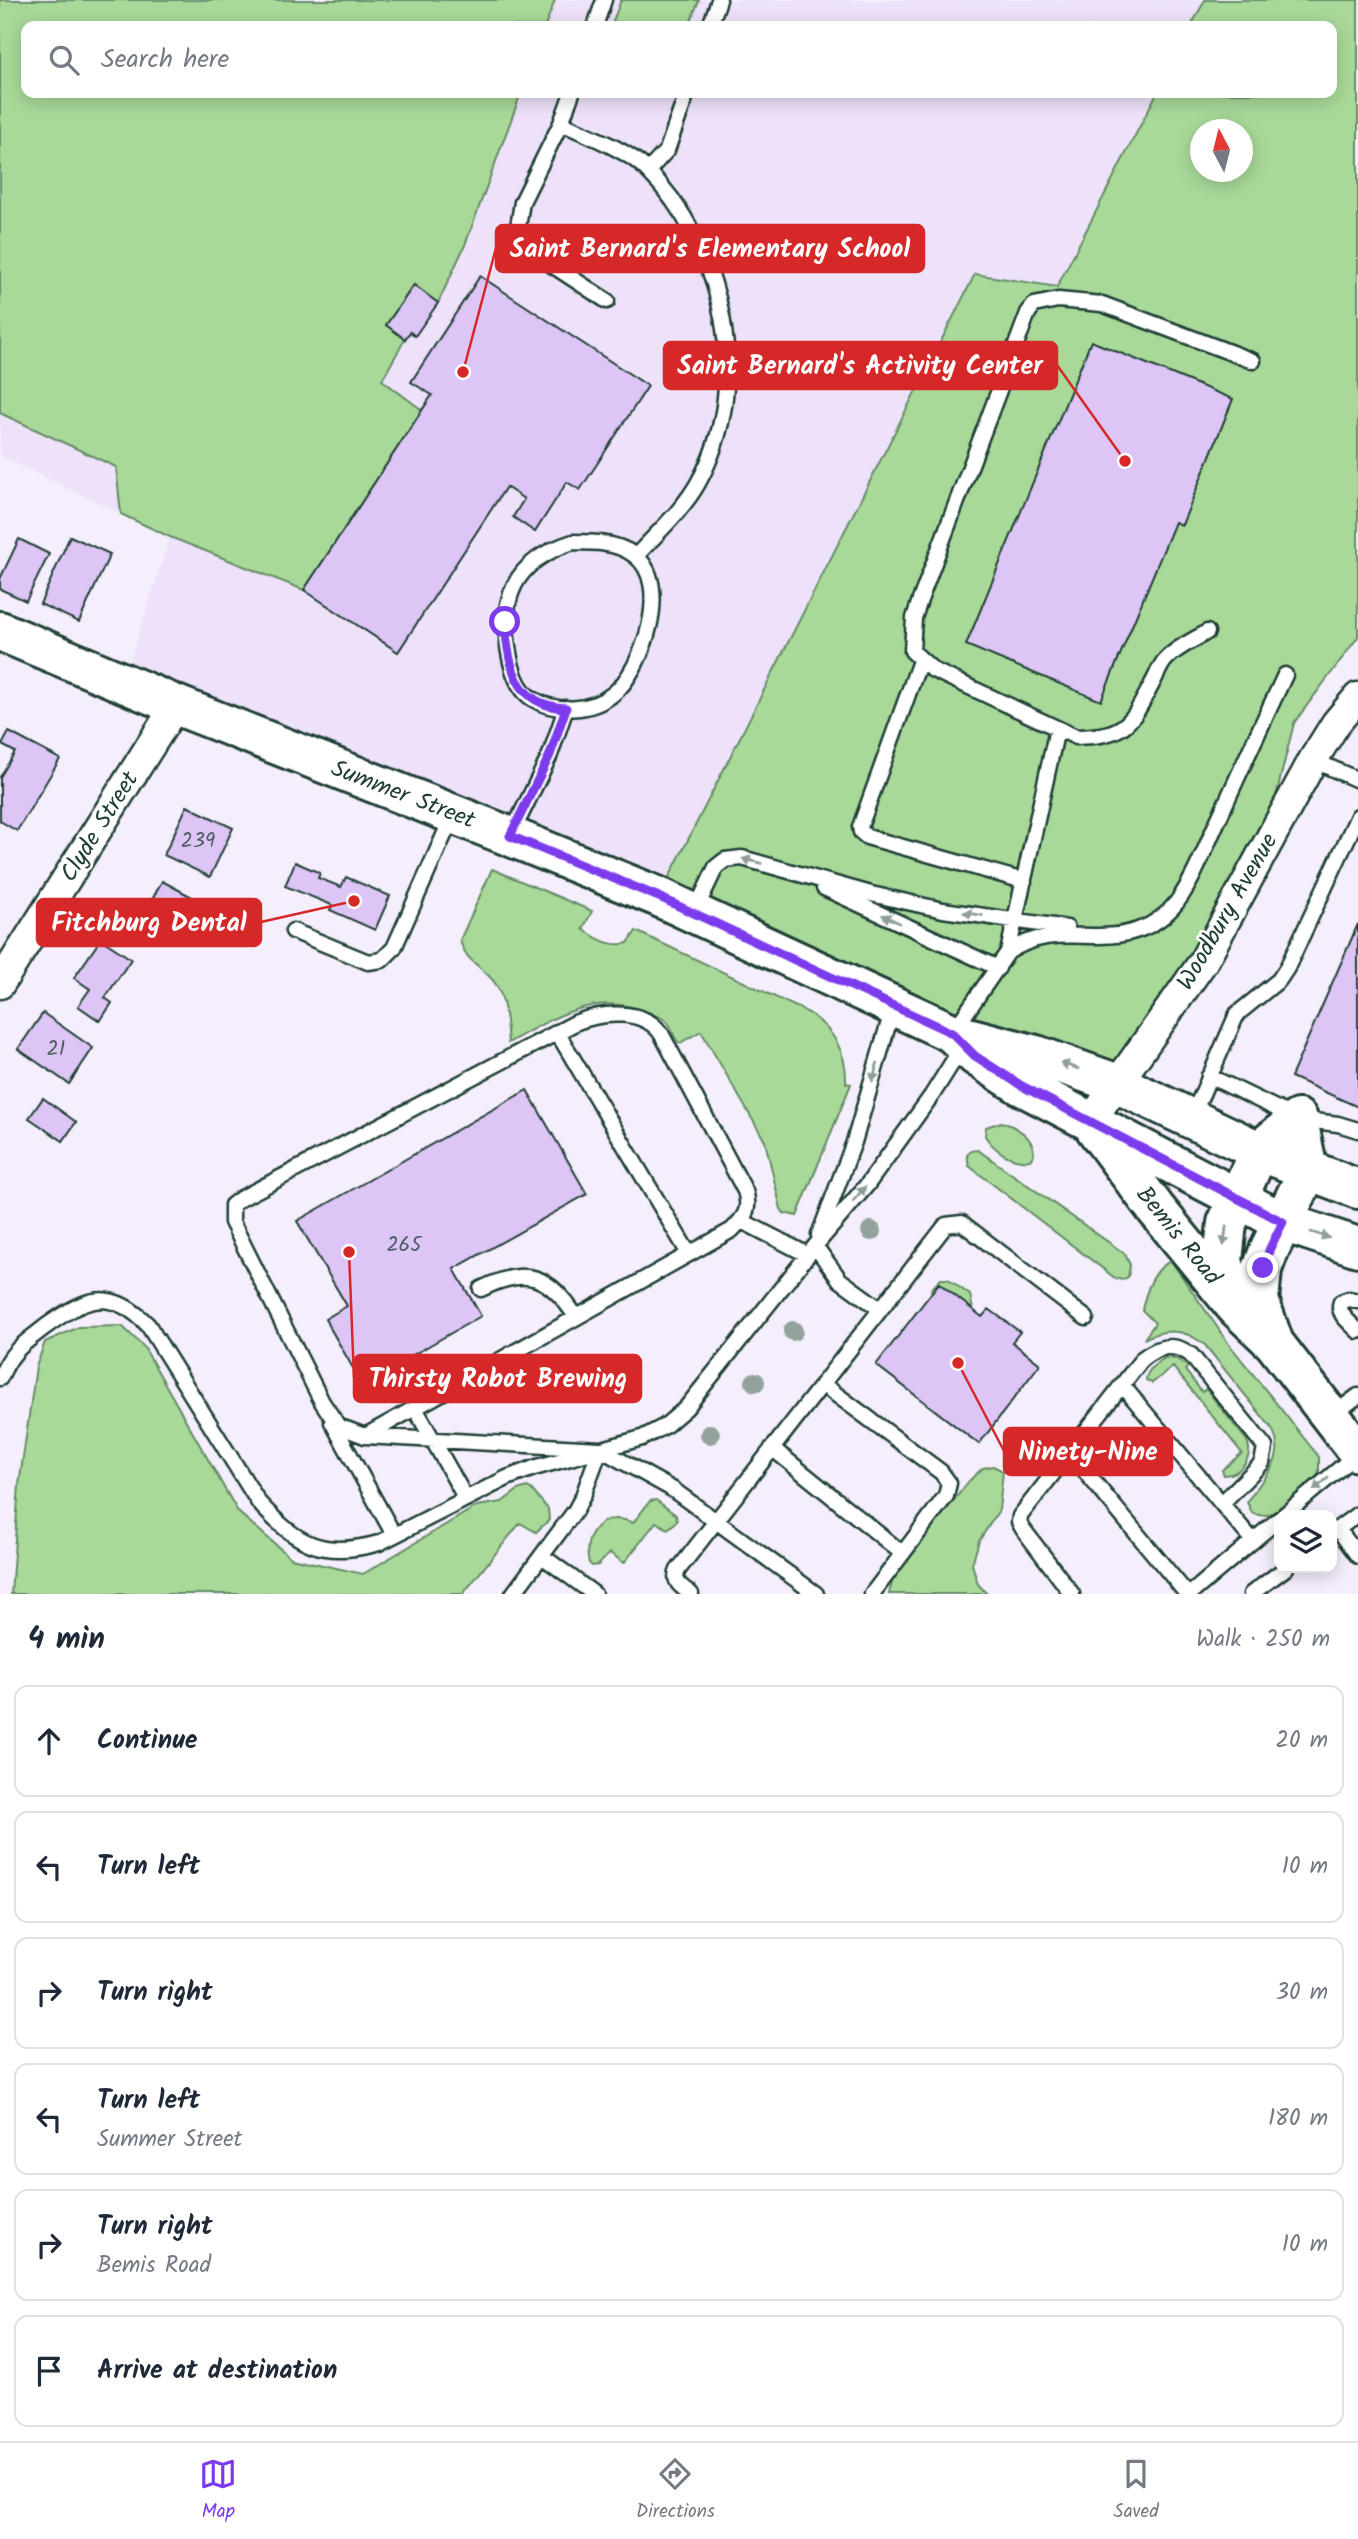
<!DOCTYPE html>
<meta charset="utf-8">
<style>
body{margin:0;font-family:Kalam,sans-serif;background:#f2f2f3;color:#1f2937}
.controls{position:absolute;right:21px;bottom:21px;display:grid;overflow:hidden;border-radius:14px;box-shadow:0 4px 18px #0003}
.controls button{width:63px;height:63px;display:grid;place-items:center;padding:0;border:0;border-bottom:2px solid #e0e1e3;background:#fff;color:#1f2937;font:35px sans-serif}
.compass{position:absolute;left:1190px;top:119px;width:63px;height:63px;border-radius:50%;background:#fff;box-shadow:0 4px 18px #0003;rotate:353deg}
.stop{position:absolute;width:21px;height:21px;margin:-16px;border:5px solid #7c3aed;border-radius:50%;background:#fff}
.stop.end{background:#7c3aed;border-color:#fff;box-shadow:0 2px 7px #0008}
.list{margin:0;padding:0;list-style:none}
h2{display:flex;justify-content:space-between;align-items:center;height:91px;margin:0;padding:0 28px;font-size:30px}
h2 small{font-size:23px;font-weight:400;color:#747a83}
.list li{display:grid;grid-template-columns:46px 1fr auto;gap:21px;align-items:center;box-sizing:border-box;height:112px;margin:0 14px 14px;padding:0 14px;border:2px solid #e0e1e3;border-radius:14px}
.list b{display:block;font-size:26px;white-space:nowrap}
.list p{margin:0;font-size:23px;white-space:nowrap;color:#747a83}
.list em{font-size:23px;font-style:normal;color:#747a83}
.icon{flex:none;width:38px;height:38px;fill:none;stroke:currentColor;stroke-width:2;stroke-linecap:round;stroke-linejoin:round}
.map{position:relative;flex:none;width:1358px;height:1594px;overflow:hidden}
.search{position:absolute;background:#fff;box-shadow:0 4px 18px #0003;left:21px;right:21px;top:21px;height:77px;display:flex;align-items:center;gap:18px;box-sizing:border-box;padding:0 24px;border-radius:14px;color:#747a83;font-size:26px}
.sheet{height:847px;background:#fff}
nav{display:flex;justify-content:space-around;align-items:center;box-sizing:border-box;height:98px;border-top:2px solid #e0e1e3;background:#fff;font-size:19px;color:#747a83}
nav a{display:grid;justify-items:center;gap:4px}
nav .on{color:#7c3aed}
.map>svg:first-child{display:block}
.built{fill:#eee2fa}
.green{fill:#a9d999;stroke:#648b66;stroke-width:2;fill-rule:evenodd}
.building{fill:#ddc5f5;stroke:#1f3d34;stroke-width:2}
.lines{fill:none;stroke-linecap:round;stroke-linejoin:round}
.lane-casing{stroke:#1f3d34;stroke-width:19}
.street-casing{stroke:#1f3d34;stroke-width:33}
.secondary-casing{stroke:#1f3d34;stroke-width:44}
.lane{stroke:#fff;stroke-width:14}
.street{stroke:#fff;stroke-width:28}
.secondary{stroke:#fff;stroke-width:38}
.tree{fill:#93a29c}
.oneway{fill:#8f9e9a}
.route{stroke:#7c3aed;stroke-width:9}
.labels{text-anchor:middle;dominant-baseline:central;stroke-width:5;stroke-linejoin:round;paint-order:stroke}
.number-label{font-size:21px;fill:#4e5f64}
.street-label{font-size:24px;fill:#1f3d34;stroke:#fff}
.leader{fill:none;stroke:#d62828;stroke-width:2.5}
.callout-dot{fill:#d62828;stroke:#fff;stroke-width:2.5}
.callout{fill:#d62828;stroke:#d62828;stroke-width:2.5}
.callout-label{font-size:26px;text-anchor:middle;font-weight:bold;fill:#fff}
</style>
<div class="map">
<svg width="1358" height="1594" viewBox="0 0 1358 1594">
<rect width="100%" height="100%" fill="#f5eefc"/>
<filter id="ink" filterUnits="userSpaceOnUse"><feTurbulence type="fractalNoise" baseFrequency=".0143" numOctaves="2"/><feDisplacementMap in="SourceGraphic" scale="14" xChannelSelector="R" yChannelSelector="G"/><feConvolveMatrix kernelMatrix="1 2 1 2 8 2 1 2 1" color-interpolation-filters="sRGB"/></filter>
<g filter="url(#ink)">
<!-- built -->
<path class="built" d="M 0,0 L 1205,0 L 1191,26 L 26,26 L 26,93 L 1157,93 L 1057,288 L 975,275 L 659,897 L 123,683 L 170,537 L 0,456 Z"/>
<!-- green -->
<path class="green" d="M 0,0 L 555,0 L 545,26 L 26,26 L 26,93 L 521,93 L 465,245 L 438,303 L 413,286 L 386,325 L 405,339 L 382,380 L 422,410 L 304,590 L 170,537 L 121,514 L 116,467 L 0,413 Z
M 621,0 L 699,0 L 689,26 L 629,26 L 613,21 Z
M 1205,0 L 1358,0 L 1358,637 L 1294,723 L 1269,824 L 1272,825 L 1090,1122 L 659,897 L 975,274 L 1057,287 L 1157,93 L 1332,93 L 1332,26 L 1191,26 ZM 1200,130 L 1242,130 L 1242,172 L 1200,172 Z
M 492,869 L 592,911 L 583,929 C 596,939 612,948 628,943 L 636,931 L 809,1013 C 834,1030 847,1053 846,1083 L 851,1084 L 797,1216 L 784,1213 L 781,1209 L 765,1141 L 701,1031 L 680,1043 C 671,1038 674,1027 666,1021 C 659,1015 649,1013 641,1010 C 592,992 549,1020 508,1043 C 506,1024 506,999 495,983 C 482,965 466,963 460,940 Z
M 1001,1122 C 1016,1126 1034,1137 1034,1154 L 1030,1160 C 1011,1162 995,1151 985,1136 L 986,1127 Z
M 978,1150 L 1125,1254 L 1130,1265 L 1128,1277 L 1122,1280 L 1115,1278 L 969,1166 L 967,1155 L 971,1151 Z
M 1171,1261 L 1229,1344 L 1319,1457 L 1319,1473 L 1315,1479 C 1301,1493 1273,1524 1252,1513 L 1247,1502 C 1262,1477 1290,1460 1271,1427 L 1205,1345 C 1187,1330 1166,1327 1144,1339 L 1155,1323 L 1142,1310 C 1146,1291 1153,1269 1171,1261 Z
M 941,1279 L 948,1279 L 970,1295 L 973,1310 L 939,1284 L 932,1293 L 931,1289 Z
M 122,1326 L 144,1347 L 238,1512 L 291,1558 L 363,1574 L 477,1506 L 502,1502 L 518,1490 L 527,1487 L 531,1489 L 548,1509 L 549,1520 L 536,1532 L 520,1523 L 463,1594 L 11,1594 L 19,1485 L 36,1367 L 45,1342 L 79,1327 Z
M 1165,1358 L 1177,1359 L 1188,1367 L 1185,1370 L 1202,1392 L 1206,1389 L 1247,1441 C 1254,1456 1241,1475 1224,1475 L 1222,1470 L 1242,1453 L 1173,1367 L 1152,1383 L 1146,1380 C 1146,1371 1157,1362 1165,1358 Z
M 993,1466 L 1003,1471 L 999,1510 L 979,1541 L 972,1564 L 978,1584 L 987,1594 L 889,1594 L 893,1578 L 969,1481 L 983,1468 Z
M 656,1500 L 676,1515 L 677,1521 L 668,1529 L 656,1522 L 624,1563 L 610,1553 L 598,1565 L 592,1566 L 589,1563 C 581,1533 604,1509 633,1523 L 650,1501 Z"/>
<!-- building -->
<path class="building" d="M 480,276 L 648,386 L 580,490 L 567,482 L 535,532 L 513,517 L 524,499 L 506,487 L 398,652 L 304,590 L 432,395 L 411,382 Z
M 414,285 L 438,303 L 415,336 L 410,332 L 405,339 L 386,325 Z
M 1091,341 L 1233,399 L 1182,525 L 1175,522 L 1101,701 L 966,645 Z
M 70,536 L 110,554 L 79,622 L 40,604 Z
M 19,539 L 49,554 L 26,601 L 0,589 L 0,579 Z
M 9,732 L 60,759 L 17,831 L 0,821 L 0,777 L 15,752 L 2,745 Z
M 187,806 L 233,828 L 210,877 L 164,855 Z
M 295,862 L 320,873 L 318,878 L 341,887 L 346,877 L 390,896 L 375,930 L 330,910 L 332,905 L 285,886 Z
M 162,881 L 192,897 L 177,925 L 147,909 Z
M 1358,924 L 1358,1107 L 1291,1077 Z
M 101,939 L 131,959 L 105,998 L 112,1003 L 100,1021 L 78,1006 L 90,989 L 74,978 Z
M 43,1013 L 93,1048 L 69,1084 L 18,1049 Z
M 527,1090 L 587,1194 L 454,1269 L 481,1316 L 362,1384 L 325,1319 L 347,1306 L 297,1221 Z
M 43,1098 L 76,1122 L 63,1141 L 29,1118 Z
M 939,1283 L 982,1317 L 989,1309 L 1020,1332 L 1012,1342 L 1040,1364 L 979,1444 L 876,1365 Z"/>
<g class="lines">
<defs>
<path id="lane" d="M 595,26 L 604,0
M 710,26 L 719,0
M 572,93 L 561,123 C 585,134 627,150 645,168 C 724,245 754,384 698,483 C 683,510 657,533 636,556
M 561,123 L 522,202 L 518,227 L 526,248 L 607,301
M 648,171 L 667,150 L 687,93
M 573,542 C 593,542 617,542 634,555 C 673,582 643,670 613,694 C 591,712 556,713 533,699 C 519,691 513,673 510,658 C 498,599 513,561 573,542 Z
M 1207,632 C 1194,640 1177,647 1166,659 C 1160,665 1157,675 1153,682 C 1131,724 1126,736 1076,737 L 933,670 L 912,651 L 914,618 L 920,600 L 1028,313 L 1034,305 L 1058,300 L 1102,304 L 1253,361
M 920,661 L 860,827 L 861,832 L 867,837 L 1024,881
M 1313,760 L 1358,780
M 511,835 L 550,755 L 566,708
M 824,888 L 998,968
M 695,911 L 716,867 L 725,860 L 742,858 L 871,894 L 943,910 L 1067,928
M 293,931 L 368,962 L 382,960 L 394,948 L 453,815
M 1008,952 L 1057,729
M 557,1032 L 689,1254
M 953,1032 L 1008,952 C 1055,921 1093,946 1138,930 C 1153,925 1167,915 1177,902 C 1196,876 1206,845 1220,816 C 1241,769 1263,722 1285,675
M 1209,1076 L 1298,1119 L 1338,1124 L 1358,1130
M 1192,1117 L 1237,1014 L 1279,980 L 1287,968 L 1358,816
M 742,1221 L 808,1255
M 819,1235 L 854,1142 L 893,1008
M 815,1246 L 840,1280 L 880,1309
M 481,1289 C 527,1266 549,1275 576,1317
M 1358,1301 L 1349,1299 L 1341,1302 C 1336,1314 1351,1323 1358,1331
M 0,1378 C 11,1351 23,1344 45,1327 C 85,1298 110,1286 148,1325 L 259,1503 C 297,1544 322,1559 379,1543 L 507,1478 L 534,1468 L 642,1438 L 665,1426 L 686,1408 L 815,1246 L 867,1185 L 932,1095 L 962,1047
M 822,1384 L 941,1472 L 949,1483 L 946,1496 L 872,1594
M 1122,1385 L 1253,1541
M 415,1408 L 466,1499
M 1331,1416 L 1358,1396
M 332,1422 L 394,1535
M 365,1436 L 732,1230 C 745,1217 751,1209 745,1191 L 662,1035 C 645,1008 603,1012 577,1022 L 240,1199 L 232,1205 L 232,1222 L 322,1402 L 338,1426 L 365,1436 L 600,1449 L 672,1489 L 816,1594
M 772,1448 L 902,1553
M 1069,1452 L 1187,1594
M 1284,1515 L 1357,1454
M 1338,1529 L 1358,1556
M 1332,1533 L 1358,1514
M 542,1556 L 594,1594
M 513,1594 L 575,1511 L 583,1496 L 600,1449
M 691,1594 C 682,1587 672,1582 678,1570 L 946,1225 L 962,1223 L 967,1227 L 1086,1318
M 1072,1594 L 1023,1529 L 1019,1522 L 1020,1516 L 1143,1358 C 1159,1346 1174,1342 1191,1355 L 1265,1447 L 1262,1463 L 1222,1503
M 1190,1594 L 1279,1519
M 1251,1594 L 1286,1568"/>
<path id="street" d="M 0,984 L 176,705
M 1090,1122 L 1203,962 L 1313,760 L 1336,723 L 1358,697"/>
<path id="secondary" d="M 0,631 L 176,705 L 519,840 L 659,897 L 952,1033 L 976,1056 L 1022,1086 L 1283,1222 L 1358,1247
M 964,1036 L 1036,1055 L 1118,1084 L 1259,1151 L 1358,1189
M 1095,1128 L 1155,1208 L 1236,1307 L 1274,1343 L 1358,1452
M 1236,1307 L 1223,1261 L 1227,1223 L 1259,1151 L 1298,1119 L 1308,1171 L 1270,1248 L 1262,1269 L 1259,1300 L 1274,1343"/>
</defs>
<!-- lane casing -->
<use href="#lane" class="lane-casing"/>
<!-- street casing -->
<use href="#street" class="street-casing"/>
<!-- secondary casing -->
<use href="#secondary" class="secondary-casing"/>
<!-- lane -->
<use href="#lane" class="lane"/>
<!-- street -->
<use href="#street" class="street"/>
<!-- secondary -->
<use href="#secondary" class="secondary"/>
</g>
<!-- trees -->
<g class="tree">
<circle cx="871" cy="1231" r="10"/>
<circle cx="793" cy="1331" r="10"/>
<circle cx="755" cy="1382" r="10"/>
<circle cx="710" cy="1434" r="10"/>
</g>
<!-- one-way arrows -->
<defs><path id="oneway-solid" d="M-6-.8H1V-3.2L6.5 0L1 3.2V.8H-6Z" transform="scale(1.75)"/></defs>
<g class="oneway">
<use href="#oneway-solid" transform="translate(752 861) rotate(-166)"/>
<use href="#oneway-solid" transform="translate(973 914) rotate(-171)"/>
<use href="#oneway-solid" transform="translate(891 919) rotate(-155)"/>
<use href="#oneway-solid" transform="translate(1070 1066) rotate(-161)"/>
<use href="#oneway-solid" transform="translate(875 1072) rotate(106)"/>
<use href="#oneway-solid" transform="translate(859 1194) rotate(-50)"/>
<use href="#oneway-solid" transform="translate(1320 1235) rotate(18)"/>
<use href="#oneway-solid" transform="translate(1225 1236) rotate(97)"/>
<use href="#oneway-solid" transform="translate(1321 1484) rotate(140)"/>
</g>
</g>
<g class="lines" filter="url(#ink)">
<!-- route -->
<path class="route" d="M 505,622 C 508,665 515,706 566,708 L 550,755 L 510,836 L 659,897 L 952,1033 L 975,1056 L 1022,1086 L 1283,1222 L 1270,1248 L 1263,1268"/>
</g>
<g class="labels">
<!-- number labels -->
<g class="number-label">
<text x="198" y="841">239</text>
<text x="56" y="1049">21</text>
<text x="404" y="1245">265</text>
</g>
<!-- street labels -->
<g class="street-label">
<text transform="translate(403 795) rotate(21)">Summer Street</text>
<text transform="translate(100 827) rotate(-58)">Clyde Street</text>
<text transform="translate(1228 912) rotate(-60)">Woodbury Avenue</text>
<text transform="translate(1178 1236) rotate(51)">Bemis Road</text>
</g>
</g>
<!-- callouts -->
<path class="leader" d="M463 372L496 248M1125 461L1057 365M354 901L261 922M349 1252L354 1378M958 1363L1004 1451"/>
<g class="callout-dot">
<circle cx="463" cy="372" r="7"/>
<circle cx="1125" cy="461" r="7"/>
<circle cx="354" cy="901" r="7"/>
<circle cx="349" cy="1252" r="7"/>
<circle cx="958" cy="1363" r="7"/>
</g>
<g class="callout">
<rect x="496" y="225" width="428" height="47" rx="7"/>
<rect x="664" y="342" width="393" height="47" rx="7"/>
<rect x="37" y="899" width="224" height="47" rx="7"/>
<rect x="354" y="1355" width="287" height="47" rx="7"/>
<rect x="1004" y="1428" width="168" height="47" rx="7"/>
</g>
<g class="callout-label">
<text x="710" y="257">Saint Bernard's Elementary School</text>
<text x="860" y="374">Saint Bernard's Activity Center</text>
<text x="149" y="931">Fitchburg Dental</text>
<text x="498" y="1387">Thirsty Robot Brewing</text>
<text x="1088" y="1460">Ninety-Nine</text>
</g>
</svg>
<div class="controls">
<button><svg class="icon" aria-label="layers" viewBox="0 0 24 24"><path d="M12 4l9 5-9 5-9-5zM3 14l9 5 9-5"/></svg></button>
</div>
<svg class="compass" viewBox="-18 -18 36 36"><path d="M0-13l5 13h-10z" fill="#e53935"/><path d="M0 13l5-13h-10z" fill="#747a83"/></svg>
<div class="stop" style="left:505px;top:622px"></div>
<div class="stop end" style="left:1263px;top:1268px"></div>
<div class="search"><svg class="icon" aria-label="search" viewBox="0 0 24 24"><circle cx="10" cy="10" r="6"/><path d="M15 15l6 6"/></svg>Search here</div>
</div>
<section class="sheet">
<h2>4 min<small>Walk · 250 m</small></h2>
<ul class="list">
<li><svg class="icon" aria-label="ahead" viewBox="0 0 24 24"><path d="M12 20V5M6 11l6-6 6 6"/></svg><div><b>Continue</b></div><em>20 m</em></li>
<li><svg class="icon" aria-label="left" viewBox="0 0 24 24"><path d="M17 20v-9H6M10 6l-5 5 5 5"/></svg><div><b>Turn left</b></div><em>10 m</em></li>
<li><svg class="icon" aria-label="right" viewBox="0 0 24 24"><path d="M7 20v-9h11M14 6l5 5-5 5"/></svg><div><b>Turn right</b></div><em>30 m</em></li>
<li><svg class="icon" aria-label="left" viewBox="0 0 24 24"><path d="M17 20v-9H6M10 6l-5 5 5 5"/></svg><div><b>Turn left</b><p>Summer Street</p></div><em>180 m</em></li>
<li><svg class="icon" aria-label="right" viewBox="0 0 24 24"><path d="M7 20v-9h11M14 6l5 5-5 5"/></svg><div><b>Turn right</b><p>Bemis Road</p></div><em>10 m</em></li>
<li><svg class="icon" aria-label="arrive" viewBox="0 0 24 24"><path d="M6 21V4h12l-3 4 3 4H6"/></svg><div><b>Arrive at destination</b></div></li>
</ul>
</section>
<nav>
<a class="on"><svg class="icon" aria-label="map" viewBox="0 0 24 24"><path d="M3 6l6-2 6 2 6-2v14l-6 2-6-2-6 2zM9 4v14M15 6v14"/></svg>Map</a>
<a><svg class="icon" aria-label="directions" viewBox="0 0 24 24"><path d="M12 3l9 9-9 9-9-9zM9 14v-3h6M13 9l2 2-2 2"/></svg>Directions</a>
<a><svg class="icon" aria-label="saved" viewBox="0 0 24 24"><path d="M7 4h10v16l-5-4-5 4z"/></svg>Saved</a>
</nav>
